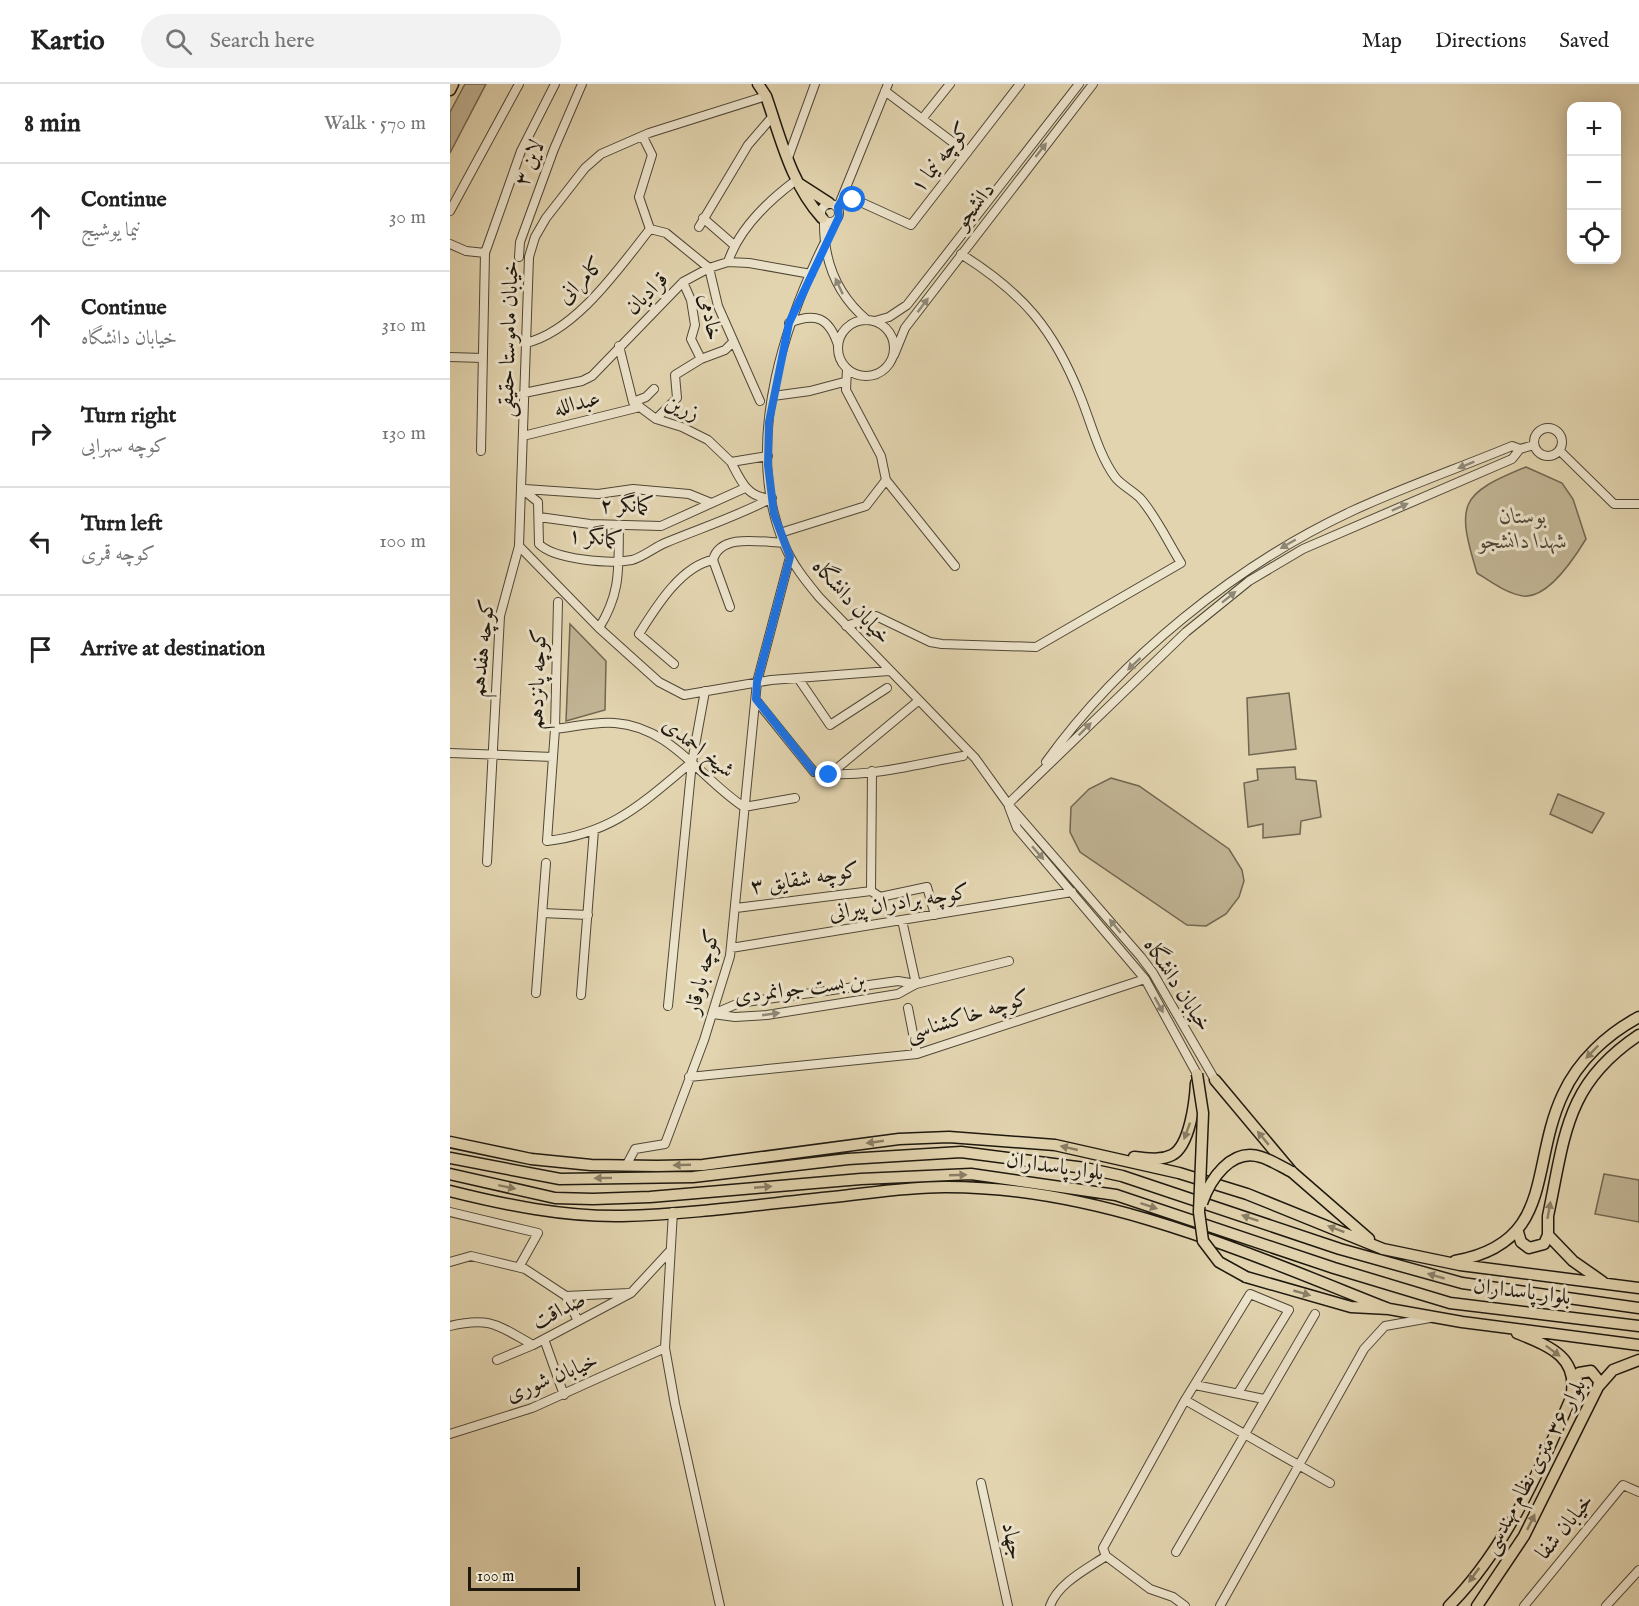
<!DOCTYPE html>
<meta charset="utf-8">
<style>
body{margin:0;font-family:"IM FELL English",Amiri,serif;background:#f2f2f2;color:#222}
.controls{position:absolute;right:18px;top:18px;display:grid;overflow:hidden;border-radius:12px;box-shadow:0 3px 15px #0003}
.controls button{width:54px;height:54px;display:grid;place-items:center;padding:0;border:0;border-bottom:2px solid #e0e0e0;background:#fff;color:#222;font:30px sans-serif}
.scale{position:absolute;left:18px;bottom:15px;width:112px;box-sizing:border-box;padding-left:6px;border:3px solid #1e180e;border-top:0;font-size:16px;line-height:21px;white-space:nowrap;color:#1e180e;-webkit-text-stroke:4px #ece3cb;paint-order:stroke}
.stop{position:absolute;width:18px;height:18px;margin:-14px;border:4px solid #1a73e8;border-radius:50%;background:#fff}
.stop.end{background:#1a73e8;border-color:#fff;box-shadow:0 2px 6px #0008}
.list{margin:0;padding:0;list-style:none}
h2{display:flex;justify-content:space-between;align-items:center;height:78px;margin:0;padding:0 24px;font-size:26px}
h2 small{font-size:20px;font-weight:400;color:#767676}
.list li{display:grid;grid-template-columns:39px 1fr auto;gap:18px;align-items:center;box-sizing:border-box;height:108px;padding:0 24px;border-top:2px solid #e0e0e0}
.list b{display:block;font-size:22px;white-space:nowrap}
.list p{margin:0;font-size:20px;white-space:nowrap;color:#767676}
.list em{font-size:20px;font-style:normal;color:#767676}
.icon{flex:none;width:33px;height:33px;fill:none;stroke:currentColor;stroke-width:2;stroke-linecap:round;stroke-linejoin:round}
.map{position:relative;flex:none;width:1189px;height:1522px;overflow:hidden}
header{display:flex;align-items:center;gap:36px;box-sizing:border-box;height:84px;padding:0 30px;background:#fff;border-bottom:2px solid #e0e0e0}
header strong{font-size:28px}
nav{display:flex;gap:33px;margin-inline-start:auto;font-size:21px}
.search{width:420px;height:54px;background:#f2f2f2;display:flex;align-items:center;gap:15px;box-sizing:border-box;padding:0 21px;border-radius:33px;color:#767676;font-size:22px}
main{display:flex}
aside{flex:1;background:#fff}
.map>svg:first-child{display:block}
.green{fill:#c1b494;stroke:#706651;stroke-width:1.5}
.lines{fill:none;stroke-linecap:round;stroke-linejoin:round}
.minor-casing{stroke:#4f4736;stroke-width:10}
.major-casing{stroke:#1e180e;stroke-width:13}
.minor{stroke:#ece3cb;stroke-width:8}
.major{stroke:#e2d4af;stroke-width:10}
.major-bridge-casing{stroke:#1e180e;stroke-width:13;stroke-linecap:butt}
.major-bridge{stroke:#e2d4af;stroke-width:10}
.oneway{fill:#8f8876}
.oneway2{fill:#8a7f67}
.route{stroke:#1a73e8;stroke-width:8}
.labels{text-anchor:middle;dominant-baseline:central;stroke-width:6;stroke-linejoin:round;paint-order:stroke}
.street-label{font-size:22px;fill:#1e180e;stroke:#ece3cb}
.park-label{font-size:22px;font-style:italic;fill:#4f4736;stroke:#ece3cb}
</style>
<header>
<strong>Kartio</strong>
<div class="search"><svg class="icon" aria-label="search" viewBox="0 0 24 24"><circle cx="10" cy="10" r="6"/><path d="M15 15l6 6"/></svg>Search here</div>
<nav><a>Map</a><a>Directions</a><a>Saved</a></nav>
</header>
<main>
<aside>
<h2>8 min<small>Walk · 570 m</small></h2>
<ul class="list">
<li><svg class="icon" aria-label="ahead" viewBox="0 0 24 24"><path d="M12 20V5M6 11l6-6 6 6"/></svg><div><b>Continue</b><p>نیما یوشیج</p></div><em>30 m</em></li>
<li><svg class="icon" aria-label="ahead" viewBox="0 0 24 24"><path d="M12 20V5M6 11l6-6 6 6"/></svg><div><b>Continue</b><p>خیابان دانشگاه</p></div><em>310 m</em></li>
<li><svg class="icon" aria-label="right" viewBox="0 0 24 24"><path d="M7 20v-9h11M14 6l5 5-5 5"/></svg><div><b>Turn right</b><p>کوچه سهرابی</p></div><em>130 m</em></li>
<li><svg class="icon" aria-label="left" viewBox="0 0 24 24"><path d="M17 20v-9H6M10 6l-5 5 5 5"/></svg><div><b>Turn left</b><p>کوچه قمری</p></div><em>100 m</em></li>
<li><svg class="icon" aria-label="arrive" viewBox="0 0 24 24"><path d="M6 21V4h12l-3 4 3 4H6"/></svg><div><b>Arrive at destination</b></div></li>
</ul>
</aside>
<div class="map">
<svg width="1189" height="1522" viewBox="0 0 1189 1522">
<rect width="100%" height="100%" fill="#e2d4af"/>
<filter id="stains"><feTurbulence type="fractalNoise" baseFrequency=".00333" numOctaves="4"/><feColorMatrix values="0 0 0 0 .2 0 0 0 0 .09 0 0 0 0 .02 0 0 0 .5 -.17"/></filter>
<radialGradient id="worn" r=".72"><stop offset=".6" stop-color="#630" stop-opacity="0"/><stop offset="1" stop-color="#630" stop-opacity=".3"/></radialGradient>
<!-- green -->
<path class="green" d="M 15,0 L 36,0 L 0,69 L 0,28 Z
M 1076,383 L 1112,399 L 1123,415 L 1136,455 C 1125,473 1098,515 1073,512 C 1056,509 1041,498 1027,489 C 1006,420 1009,410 1076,383 Z
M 120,540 L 156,577 L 155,626 L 116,637 Z
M 839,609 L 846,665 L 799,671 L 797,614 Z
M 845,683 L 846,695 L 866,697 L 871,733 L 851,737 L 850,750 L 813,754 L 813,740 L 798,743 L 794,699 L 808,696 L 807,685 Z
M 661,694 L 689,702 L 779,765 L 792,786 L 794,797 L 789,813 L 776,830 L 756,842 L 737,841 L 630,768 L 620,748 L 621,723 L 639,705 Z
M 1108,710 L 1154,729 L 1142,749 L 1100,730 Z
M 1154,1090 L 1189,1096 L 1189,1138 L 1145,1130 Z"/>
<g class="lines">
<defs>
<path id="minor" d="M 435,7 L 517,69
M 472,35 L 500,0
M 193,53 L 202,71 L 189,113 L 200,145 L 216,149 L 259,184 L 268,222 L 310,317
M 338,74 L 365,0
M 395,111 L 461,141 L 570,0
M371 129a9 9 0 1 1 18 0a9 9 0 1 1-18 0Z
M 388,123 L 438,0
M 0,127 L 69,0
M 253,134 L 284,161
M 374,135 C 373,175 386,210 417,236
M 386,136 C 337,229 291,357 334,460 C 342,480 355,496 369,513 L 525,674 L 558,720 L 691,873 L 703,889 L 765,996
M 249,143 L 298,61 L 323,32
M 0,160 L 16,167 L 35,169
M 69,173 L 70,158 L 104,65 L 132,0
M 278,178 C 289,145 317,118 345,97
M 233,198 L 241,216 L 245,241 L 241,255 L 251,275
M388 264a28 28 0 1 1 56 0a28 28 0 1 1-56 0Z
M 425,237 L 439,233 L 457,221 L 629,0
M 339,239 C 365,228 379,233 388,261
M 76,259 C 126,247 169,184 200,145
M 169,262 L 183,318 L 206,335 L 232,343 L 258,356 L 281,378 L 318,372
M 444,271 L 455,244 L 643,0
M 0,273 L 33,274
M 397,285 L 396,306 L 431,372 L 436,396 L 505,482
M 74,309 L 132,297 L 142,292 L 233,198 L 259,184 L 278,178 L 299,179 L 361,190
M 323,312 L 360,307 L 394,298
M 183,318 L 196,313 L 204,305
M 206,335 L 227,314 L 225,291 L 251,275 L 275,266 L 283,258
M1084 358a14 14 0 1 1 28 0a14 14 0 1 1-28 0Z
M 73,352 L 190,323
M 31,367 L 35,169 L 71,67 L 105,0
M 1110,367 L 1164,420 L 1189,420
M 281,378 C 290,395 297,414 319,414
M 72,405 L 88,418 L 89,460 C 105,476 160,480 182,476 C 193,473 205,463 215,459 C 251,444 288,432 322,414
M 75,405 L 148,410 L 183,405 L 239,410 L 261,419
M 89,433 L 140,440 L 211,442 L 295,404
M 330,449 L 416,422 L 436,396
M 69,462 L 149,544 L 209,598 L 234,611 L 321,596 L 439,587
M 263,476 C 270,449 311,458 333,459
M 263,476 L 280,523
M 108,518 L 105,645 L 97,757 C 164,749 192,719 242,678 L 218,922
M 396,542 L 426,532 L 480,558 L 492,560 L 586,563 L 731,479 C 718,458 706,432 690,414 C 682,406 671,401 665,393 C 649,371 641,339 631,314 C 604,245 573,209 511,170
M 149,544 C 172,507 168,483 169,441
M 224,580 L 189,550 C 206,523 231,482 263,476
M 348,594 L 380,641 L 437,604
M 306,616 L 364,688 C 412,696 466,680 513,672
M 105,645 C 124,643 146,637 165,639 C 221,643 250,694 294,723
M 0,669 L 103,673
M 242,678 L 255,607
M 596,678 C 670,575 786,481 902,427 C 954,403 1009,384 1062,362 L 1070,365
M 379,691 L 468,617
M 558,720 L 736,548 L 799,497 L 853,465 L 1062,375 L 1070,365 L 1084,361
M 294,723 L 345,714
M 559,723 L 567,744 L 695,895 L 747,990
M 37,778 L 50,532 L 69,462 L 79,173 L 85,153 L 96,134 L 135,84 L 151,70 L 199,49 L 316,12
M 421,807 L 430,813 L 477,803 L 485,831
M 286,824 L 421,807 L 422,687
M 92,829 L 138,831
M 452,836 L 466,900
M 281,864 L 622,808
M 86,909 L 96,779
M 131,911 L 144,746
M 458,924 L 467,970
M 263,930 L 285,933 L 317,931 L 448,910 L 466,900 L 559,877
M 263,930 L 289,919 L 448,897 L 466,900
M 239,993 L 467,970 L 695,895
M 176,1082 L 185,1065 L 215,1060 L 254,956 L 280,872 L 307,598 L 340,473
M 0,1128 L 88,1149 L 69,1183
M 223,1128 L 215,1264 L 225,1320 L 270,1522
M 0,1178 L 21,1172 L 75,1185 L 116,1212 L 128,1237
M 116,1212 L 179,1209
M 0,1242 C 40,1232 49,1242 83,1261 L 181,1209 L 219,1168
M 94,1255 L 114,1311
M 47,1276 L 83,1261
M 745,1301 L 814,1315
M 735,1316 L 880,1399
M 0,1350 L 82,1324 L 215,1264
M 531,1399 L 558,1522
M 726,1468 L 865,1230
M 600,1522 C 608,1499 637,1485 656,1472
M 735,1522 L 723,1513 L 700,1505 L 656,1472 L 653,1464 L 735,1316 L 800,1210 L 839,1226 L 788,1309
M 770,1522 L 914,1265 L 935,1242 L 980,1234
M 1074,1522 L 1173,1401 L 1189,1408
M 1156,1522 L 1189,1486"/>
<path id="major" d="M 308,0 L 316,12 C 331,55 341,100 372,134
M 0,6 L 3,0
M 348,99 L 379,119
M 765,996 L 842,1088 L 919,1155
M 0,1058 L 81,1075 L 141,1081 L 207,1082 L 253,1081 L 449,1055 L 499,1053 L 605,1061 L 729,1089 L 797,1110 L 933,1165 L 1010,1181 L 1189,1204
M 684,1073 C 697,1074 710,1077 722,1071 C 740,1062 745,1017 746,999
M 0,1074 L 110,1095 L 243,1093 L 398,1075 L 511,1068 L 635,1084 L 672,1092 L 890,1165 L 1012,1199 L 1189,1224
M 0,1090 L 105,1114 L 143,1115 L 200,1113 L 411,1095 L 521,1090 L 666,1111 L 884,1184 L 1000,1219 L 1189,1242
M 0,1107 C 56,1121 114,1133 172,1132 C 243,1130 313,1120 383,1113 C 420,1109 457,1103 494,1103 C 649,1102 797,1169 939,1225
M 1068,1148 L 1071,1158 L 1079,1164 L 1094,1160 L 1098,1151
M 1005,1177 C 1106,1159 1079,1082 1113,1010 C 1128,977 1157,950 1189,933
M 796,1193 L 901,1223 L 939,1225 L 1012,1238 L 1189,1261
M 1153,1198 L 1123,1177 L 1098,1151 L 1098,1132 C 1115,1052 1115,1000 1189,951
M 1124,1300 L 1129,1289 L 1141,1287 L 1149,1297 L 1148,1303
M 999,1522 C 1055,1466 1090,1386 1121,1314 C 1130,1273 1099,1262 1067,1249
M 1027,1522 L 1074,1452 L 1148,1303 L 1163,1286 L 1189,1276"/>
</defs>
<!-- minor casing -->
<use href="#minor" class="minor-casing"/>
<!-- major casing -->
<use href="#major" class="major-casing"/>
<!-- minor -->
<use href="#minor" class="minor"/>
<!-- major -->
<use href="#major" class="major"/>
<defs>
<path id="major-bridge" d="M 747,990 L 753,1029 L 749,1128 L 753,1157 L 769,1178 L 796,1193
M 752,1119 C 760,1096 781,1063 811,1073 C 821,1076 832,1083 842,1088"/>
</defs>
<!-- major-bridge casing -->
<use href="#major-bridge" class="major-bridge-casing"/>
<!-- major-bridge -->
<use href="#major-bridge" class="major-bridge"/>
</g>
<!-- one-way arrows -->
<defs><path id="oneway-solid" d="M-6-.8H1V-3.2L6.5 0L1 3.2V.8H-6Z" transform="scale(1.5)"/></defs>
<g class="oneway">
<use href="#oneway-solid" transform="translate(591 66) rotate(-52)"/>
<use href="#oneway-solid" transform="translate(389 202) rotate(-115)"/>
<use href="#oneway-solid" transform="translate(473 221) rotate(-53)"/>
<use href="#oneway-solid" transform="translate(1016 381) rotate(158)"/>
<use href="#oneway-solid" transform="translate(950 423) rotate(-24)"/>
<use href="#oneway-solid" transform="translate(838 460) rotate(150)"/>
<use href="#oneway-solid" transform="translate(779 513) rotate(-39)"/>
<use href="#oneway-solid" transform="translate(684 580) rotate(137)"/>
<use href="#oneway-solid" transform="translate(635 645) rotate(-45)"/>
<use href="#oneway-solid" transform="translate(588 769) rotate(49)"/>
<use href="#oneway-solid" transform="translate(665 842) rotate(-130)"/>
<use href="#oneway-solid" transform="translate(709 921) rotate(61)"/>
<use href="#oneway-solid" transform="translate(321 930) rotate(-8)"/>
</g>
<g class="oneway2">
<use href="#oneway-solid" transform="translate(1142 968) rotate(134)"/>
<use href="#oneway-solid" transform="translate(737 1047) rotate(110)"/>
<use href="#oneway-solid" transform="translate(813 1054) rotate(-130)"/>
<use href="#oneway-solid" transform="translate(425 1058) rotate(172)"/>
<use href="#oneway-solid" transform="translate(619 1064) rotate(-167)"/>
<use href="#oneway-solid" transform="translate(232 1081) rotate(178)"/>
<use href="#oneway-solid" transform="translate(508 1091) rotate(-2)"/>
<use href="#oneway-solid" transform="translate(153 1094) rotate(179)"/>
<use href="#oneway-solid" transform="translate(57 1103) rotate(12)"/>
<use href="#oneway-solid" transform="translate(313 1103) rotate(-5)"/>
<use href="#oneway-solid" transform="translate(699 1122) rotate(18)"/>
<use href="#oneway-solid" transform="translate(1099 1126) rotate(-80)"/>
<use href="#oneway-solid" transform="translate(800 1134) rotate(-161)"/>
<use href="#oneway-solid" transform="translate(886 1145) rotate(-159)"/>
<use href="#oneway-solid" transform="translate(986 1192) rotate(-164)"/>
<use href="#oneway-solid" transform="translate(852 1209) rotate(16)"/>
<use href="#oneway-solid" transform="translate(1103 1267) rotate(37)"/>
<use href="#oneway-solid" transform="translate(1081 1438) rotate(-64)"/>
<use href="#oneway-solid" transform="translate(1024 1491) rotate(126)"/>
</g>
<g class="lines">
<!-- route -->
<path class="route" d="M 379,691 L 364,688 L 306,615 L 307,598 L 340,473 L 324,430 L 318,381 L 319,338 L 339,239 L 389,133 L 388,123 L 395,111 L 403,116"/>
</g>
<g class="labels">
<!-- street labels -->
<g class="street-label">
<text transform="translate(491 74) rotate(-52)">کوچه نیما ۱</text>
<text transform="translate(80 79) rotate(-69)">لاین ۳</text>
<text transform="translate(525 122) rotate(-52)">دانشجو</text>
<text transform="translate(131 197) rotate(-45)">کامرانی</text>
<text transform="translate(197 210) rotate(-45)">قرادیان</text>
<text transform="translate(260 233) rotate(79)">خادمی</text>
<text transform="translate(59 255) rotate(-88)">خیابان ماموستا حقیقی</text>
<text transform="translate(127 320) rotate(-14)">عبدالله</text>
<text transform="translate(232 324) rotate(23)">زرین</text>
<text x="177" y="422">کمانگر ۲</text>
<text transform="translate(145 454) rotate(5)">کمانگر ۱</text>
<text transform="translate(401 518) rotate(48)">خیابان دانشگاه</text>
<text transform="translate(33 564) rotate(-84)">کوچه هفدهم</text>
<text transform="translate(88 595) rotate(-88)">کوچه پانزدهم</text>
<text transform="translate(248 664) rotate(38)">شیخ احمدی</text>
<text transform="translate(355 795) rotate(-9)">کوچه شقایق ۳</text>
<text transform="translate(449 819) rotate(-9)">کوچه برادران پیرانی</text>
<text transform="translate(253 888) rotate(-76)">کوچه باوقار</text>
<text transform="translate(727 901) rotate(57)">خیابان دانشگاه</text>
<text transform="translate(350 905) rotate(-7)">بن بست جوانمردی</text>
<text transform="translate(518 932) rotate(-17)">کوچه خاکشناسی</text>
<text transform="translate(605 1083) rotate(8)">بلوار پاسداران</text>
<text transform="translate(1072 1208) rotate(7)">بلوار پاسداران</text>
<text transform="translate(109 1227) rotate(-27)">صداقت</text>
<text transform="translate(102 1294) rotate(-22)">خیابان شوری</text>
<text transform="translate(1085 1383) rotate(-62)">بلوار ۳۶ متری نظام مهندسی</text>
<text transform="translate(1115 1443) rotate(-51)">خیابان شفا</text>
<text transform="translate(562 1457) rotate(78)">جهاد</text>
</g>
<!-- park labels -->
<g class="park-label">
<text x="1073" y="433">بوستان<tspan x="1073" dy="25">شهدا دانشجو</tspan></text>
</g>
</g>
<rect width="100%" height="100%" filter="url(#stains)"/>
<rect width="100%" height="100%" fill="url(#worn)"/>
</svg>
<div class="controls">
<button>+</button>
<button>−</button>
<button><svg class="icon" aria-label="locate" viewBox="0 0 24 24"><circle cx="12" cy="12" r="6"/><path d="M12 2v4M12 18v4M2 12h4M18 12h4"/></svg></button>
</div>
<div class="scale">100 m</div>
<div class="stop" style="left:403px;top:116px"></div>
<div class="stop end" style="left:379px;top:691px"></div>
</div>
</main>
